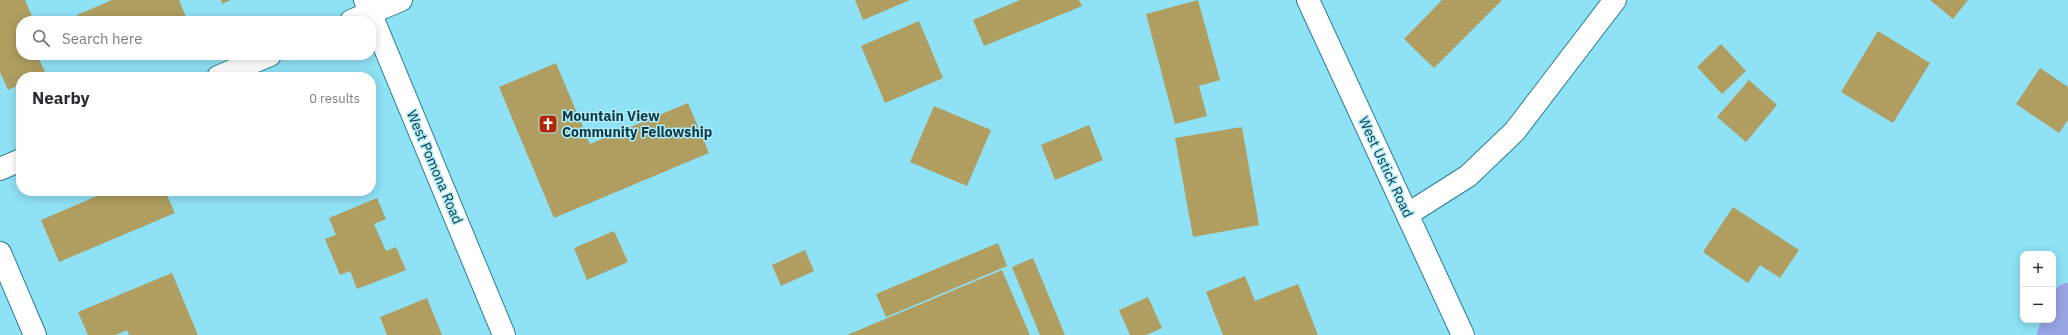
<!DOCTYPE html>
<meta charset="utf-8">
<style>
body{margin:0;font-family:"IBM Plex Sans",sans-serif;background:#f2f2f3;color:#2b2b33}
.controls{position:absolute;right:12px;bottom:12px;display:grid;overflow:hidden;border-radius:8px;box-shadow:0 2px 10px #0003}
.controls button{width:36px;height:36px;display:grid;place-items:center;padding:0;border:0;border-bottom:1px solid #e1e1e2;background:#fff;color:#2b2b33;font:20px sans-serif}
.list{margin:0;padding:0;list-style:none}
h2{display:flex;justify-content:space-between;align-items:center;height:52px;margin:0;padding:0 16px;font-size:17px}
h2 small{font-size:13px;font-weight:400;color:#7c7c81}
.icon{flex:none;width:22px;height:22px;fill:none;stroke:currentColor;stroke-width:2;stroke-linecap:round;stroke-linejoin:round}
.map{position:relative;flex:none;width:2068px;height:335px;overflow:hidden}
.search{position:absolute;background:#fff;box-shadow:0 2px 10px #0003;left:16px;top:16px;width:360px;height:44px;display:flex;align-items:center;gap:10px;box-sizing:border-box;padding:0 14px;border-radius:16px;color:#7c7c81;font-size:15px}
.panel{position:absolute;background:#fff;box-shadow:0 2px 10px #0003;left:16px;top:72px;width:360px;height:124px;border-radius:16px}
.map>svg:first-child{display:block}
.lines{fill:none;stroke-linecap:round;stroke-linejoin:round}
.canal{stroke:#97a5e3;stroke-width:30}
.building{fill:#af9e60}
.minor-casing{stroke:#277f90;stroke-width:24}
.major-casing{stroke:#277f90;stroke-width:24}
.minor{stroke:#fff;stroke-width:22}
.major{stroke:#fff;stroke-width:22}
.labels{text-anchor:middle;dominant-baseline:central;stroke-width:3;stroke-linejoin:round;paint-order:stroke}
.poi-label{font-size:14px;font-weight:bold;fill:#12363d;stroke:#acecfb;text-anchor:start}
.street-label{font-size:14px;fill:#12363d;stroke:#acecfb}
</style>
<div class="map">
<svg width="2068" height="335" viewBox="0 0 2068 335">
<rect width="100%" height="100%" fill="#8fe1f5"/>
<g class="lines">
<!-- canal -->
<path class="canal" d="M 2052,335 L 2068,298"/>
</g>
<!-- building -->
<path class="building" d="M 0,0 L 25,0 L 34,21 L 21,21 L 21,55 L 37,55 L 46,74 L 38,77 L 21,77 L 21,84 L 8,90 L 0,72 Z
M 112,0 L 179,0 L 186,17 L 177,21 L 80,21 L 77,15 Z
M 221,0 L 231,0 L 222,4 Z
M 855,0 L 910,0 L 863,20 Z
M 1020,0 L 1079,0 L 1082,6 L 984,46 L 973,20 Z
M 1198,0 L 1220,80 L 1199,86 L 1207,116 L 1175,124 L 1146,14 Z
M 1442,0 L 1502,0 L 1434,68 L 1404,39 Z
M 1930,0 L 1968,0 L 1953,19 Z
M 919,21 L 943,78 L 885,103 L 861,46 Z
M 1878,31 L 1930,63 L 1893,123 L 1841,92 Z
M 1721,44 L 1746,71 L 1722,94 L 1697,67 Z
M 556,63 L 590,144 L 688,103 L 709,153 L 554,218 L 499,87 Z
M 2040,68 L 2068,87 L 2068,120 L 2059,133 L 2016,104 Z
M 1749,80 L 1777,105 L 1746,142 L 1717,117 Z
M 934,106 L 991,130 L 967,186 L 910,162 Z
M 1089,125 L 1103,160 L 1055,180 L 1041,145 Z
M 1242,127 L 1259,225 L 1193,237 L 1175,138 Z
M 109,191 L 165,191 L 175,213 L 59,262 L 41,220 Z
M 254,191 L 268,191 L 256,196 Z
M 377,198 L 386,219 L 374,224 L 386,251 L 396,247 L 406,270 L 357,289 L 350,271 L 340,275 L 325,239 L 336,235 L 329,218 Z
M 1733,207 L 1799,250 L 1780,278 L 1760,265 L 1748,283 L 1703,252 Z
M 614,231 L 628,262 L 587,280 L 574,248 Z
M 998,243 L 1007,266 L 886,317 L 876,294 Z
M 805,250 L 814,271 L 781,286 L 772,265 Z
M 1033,258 L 1065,335 L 1040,335 L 1012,267 Z
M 1002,270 L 1030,335 L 847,335 Z
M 172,273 L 198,335 L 129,335 L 127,330 L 116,335 L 88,335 L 78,312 Z
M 1245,276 L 1255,301 L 1298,284 L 1318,335 L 1223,335 L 1206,292 Z
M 1148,297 L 1162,328 L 1146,335 L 1130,335 L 1119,310 Z
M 427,298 L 442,335 L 387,335 L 380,317 Z"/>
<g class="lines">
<defs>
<path id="minor" d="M 365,0 L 504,335
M 351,21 L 401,0
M 218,77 L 270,55
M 0,169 L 21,160
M 1408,214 L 1468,176 L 1515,131 L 1615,0
M 0,253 L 35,335"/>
<path id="major" d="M 1308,0 L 1463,335"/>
</defs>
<!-- minor casing -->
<use href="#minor" class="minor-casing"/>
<!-- major casing -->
<use href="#major" class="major-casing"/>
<!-- minor -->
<use href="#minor" class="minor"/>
<!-- major -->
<use href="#major" class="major"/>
</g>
<!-- icons -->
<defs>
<symbol id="church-square" viewBox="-11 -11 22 22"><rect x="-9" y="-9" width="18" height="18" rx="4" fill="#b22700" stroke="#acecfb"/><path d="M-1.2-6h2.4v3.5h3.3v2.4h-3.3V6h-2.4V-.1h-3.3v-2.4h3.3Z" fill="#fff"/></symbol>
</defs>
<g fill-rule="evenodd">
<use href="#church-square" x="537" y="113" width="22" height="22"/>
</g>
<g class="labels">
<!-- poi labels -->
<g class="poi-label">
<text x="562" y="116">Mountain View<tspan x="562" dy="16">Community Fellowship</tspan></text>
</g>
<!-- street labels -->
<g class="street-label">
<text transform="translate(435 167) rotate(67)">West Pomona Road</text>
<text transform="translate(1386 167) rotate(65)">West Ustick Road</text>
</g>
</g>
</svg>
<div class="controls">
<button>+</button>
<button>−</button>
</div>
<div class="search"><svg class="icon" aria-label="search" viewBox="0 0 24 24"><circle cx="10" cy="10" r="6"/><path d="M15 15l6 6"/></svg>Search here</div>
<section class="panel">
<h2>Nearby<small>0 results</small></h2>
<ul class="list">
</ul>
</section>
</div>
